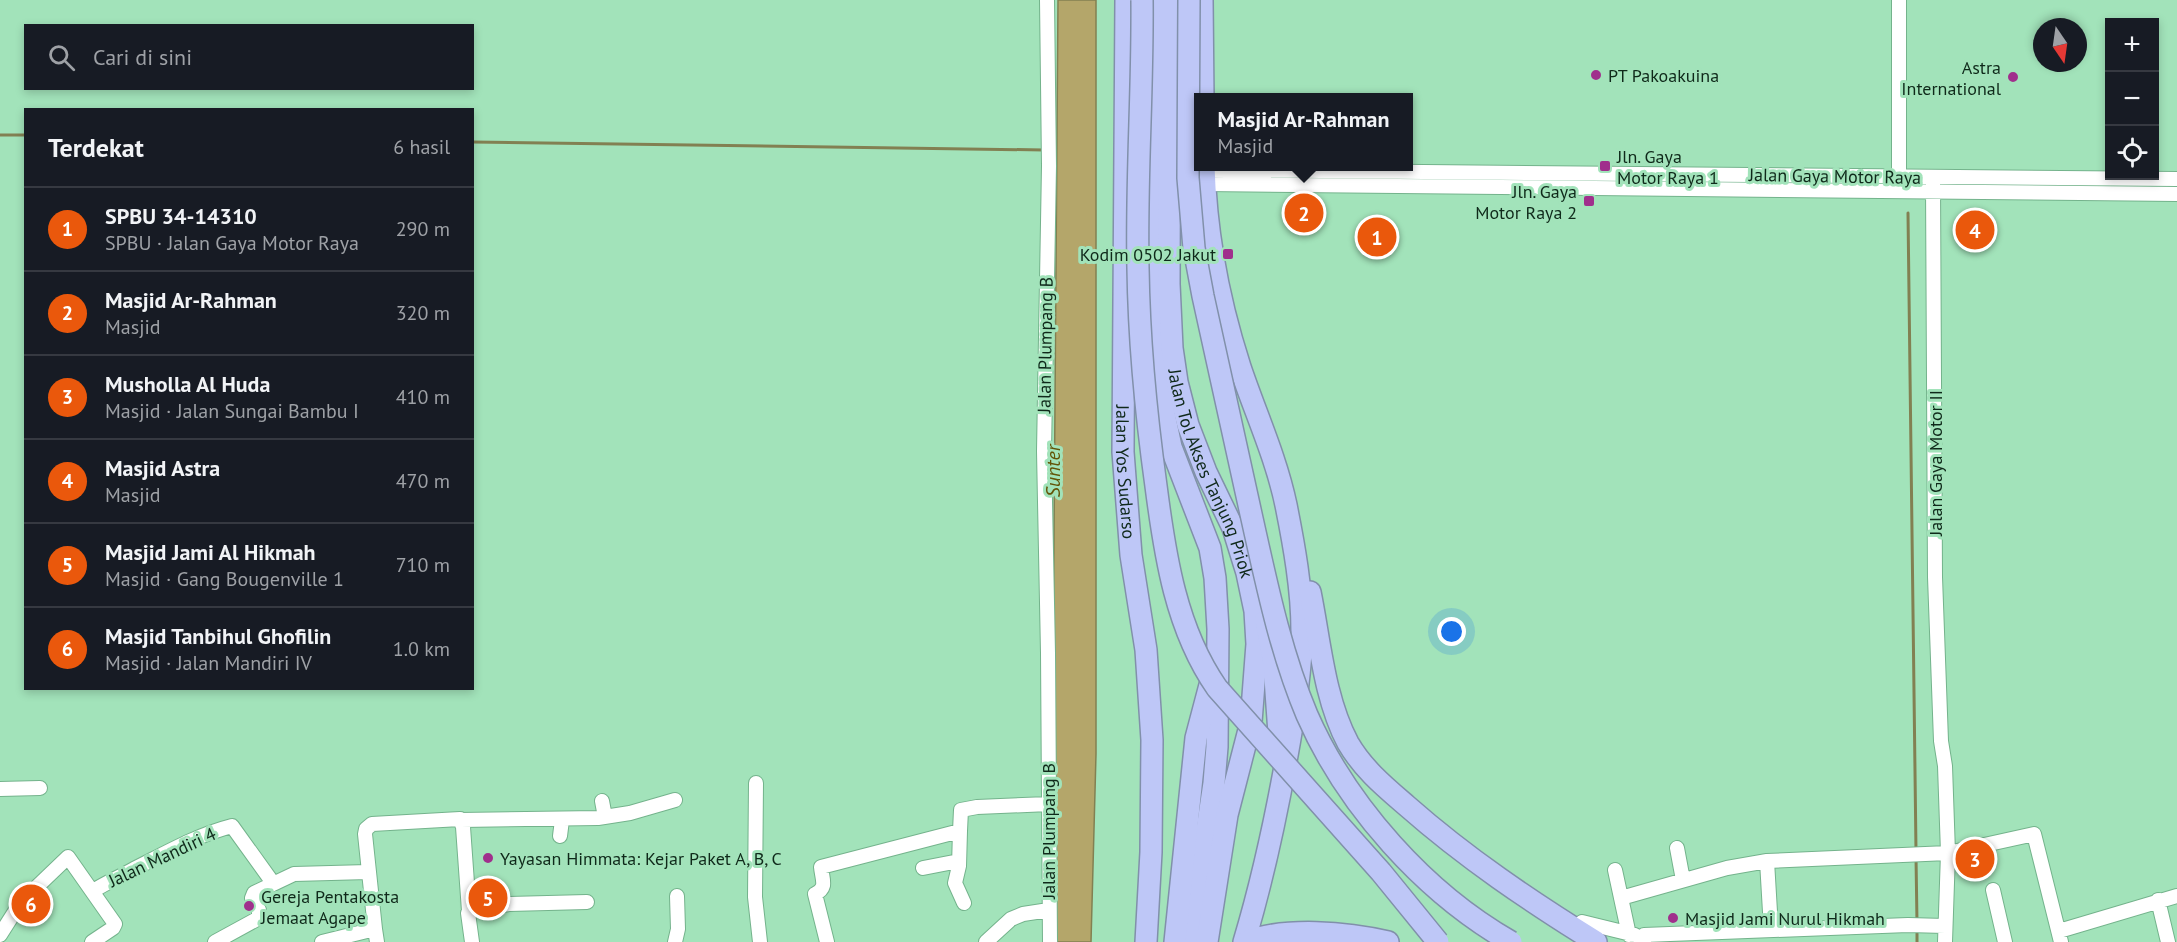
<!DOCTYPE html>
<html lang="id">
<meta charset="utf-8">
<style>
body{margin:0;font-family:"PT Sans",sans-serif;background:#242831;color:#f1f3f6}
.controls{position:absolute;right:18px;top:18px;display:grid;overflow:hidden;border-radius:0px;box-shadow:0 3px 9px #0003}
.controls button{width:54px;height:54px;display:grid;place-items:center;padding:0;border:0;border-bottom:2px solid #363941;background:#171b24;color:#f1f3f6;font:30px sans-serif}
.compass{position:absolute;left:2033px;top:18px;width:54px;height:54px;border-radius:50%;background:#171b24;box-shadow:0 3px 9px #0003;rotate:167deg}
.you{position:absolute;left:1452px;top:632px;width:21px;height:21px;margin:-15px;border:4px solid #fff;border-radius:50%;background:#1a73e8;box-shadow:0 0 0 9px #1a73e833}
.badge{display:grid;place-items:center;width:39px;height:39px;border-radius:50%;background:#ea580c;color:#fff;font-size:20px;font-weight:700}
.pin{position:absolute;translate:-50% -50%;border:3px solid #fff;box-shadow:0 2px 6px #0006}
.popup{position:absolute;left:1194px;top:93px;width:219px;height:78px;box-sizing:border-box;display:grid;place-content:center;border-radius:0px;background:#171b24;filter:drop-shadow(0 2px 4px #0005);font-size:20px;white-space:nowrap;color:#9ea1a6}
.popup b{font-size:22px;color:#f1f3f6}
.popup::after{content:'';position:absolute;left:50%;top:100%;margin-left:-12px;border:12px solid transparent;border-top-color:#171b24}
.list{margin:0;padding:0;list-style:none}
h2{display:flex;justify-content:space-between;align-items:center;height:78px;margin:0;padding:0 24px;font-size:26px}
h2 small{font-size:20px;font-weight:400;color:#9ea1a6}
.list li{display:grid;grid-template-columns:39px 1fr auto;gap:18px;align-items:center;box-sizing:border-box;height:84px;padding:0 24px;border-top:2px solid #363941}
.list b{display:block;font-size:22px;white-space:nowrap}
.list p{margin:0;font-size:20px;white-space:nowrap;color:#9ea1a6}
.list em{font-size:20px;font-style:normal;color:#9ea1a6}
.icon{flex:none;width:33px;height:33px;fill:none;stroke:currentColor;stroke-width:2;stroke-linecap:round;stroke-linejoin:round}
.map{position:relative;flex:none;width:2177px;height:942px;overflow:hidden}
.search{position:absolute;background:#171b24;box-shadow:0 3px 9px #0003;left:24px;top:24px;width:450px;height:66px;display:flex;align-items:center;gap:15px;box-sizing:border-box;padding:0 21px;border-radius:0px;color:#9ea1a6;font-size:22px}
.panel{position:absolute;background:#171b24;box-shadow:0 3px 9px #0003;left:24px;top:108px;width:450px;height:582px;border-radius:0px}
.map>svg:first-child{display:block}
.water{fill:#b4a66a;stroke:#828052;stroke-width:1.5}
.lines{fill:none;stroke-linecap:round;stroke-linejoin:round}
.stream{stroke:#828052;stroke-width:3}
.minor-casing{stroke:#74b38c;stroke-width:16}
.highway-casing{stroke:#8190aa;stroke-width:24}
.minor{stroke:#fff;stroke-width:14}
.highway{stroke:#bec7f7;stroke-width:21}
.highway-bridge-casing{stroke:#8190aa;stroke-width:24;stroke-linecap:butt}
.highway-bridge{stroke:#bec7f7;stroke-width:21}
.poi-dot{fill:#a02f8c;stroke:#a2e3ba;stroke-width:2}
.labels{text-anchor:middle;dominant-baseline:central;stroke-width:6;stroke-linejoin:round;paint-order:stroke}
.poi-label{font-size:18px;fill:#0f291a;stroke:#a2e3ba;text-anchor:start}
.street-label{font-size:18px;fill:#0f291a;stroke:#a2e3ba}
.water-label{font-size:20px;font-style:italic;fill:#635408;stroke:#a2e3ba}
</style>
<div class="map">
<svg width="2177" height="942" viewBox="0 0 2177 942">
<rect width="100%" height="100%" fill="#a2e3ba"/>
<!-- water -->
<path class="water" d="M 1058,0 L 1096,0 L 1096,754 L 1091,942 L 1051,942 Z"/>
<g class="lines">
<!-- stream -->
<path class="stream" d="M 0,135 L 26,135
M 472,142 L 1044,150
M 1908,213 L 1916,851
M 1916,857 L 1917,923
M 1917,929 L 1917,942"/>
<defs>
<path id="minor" d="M 1047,0 L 1049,166 L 1044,451 L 1048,653 L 1050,942
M 1204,170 L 2177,179
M 1933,183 L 1935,577 L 1941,741 L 1945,766 L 1948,853 L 1945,942
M 1205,184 L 2177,194
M 1899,184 L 1899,0
M 756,783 L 755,897 L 760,942
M 0,789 L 40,788
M 602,801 L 605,817
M 461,820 L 598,818 L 630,813 L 675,800
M 960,831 L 959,866 L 955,883 L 964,903
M 560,836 L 562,820
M 1677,848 L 1683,880
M 1767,861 L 1771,929
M 923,868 L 959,861
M 1615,870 L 1629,935
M 1993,890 L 2005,942
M 93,891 C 107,882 120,877 134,869 C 166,853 197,835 232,826 L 273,883
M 1621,898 L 1727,868 L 1767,861 L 1948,853 L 2034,834 L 2061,942
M 2158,900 L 2168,942
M 1582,922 L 1635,935
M 375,929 L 365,834 L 366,829 L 372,824 L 460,819 L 463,827 L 469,911
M 2059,931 L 2177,896
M 0,935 L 21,902 L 68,857 L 115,924 L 113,928 L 92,942
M 215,942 L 259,918 L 259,910 L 252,898 L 254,893 L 294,874 L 368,872
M 322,942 L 375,929 L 377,942
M 472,942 L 468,913 L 471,910 L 509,904 L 587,902
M 675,942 L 678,929 L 677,896
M 827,942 L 815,894 C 828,888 822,879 821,867 L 960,831 L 961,810 L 977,807 L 1049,804
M 986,942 L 1011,919 L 1023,914 L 1049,910
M 1644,942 L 1644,935 L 1908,925 L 1945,926"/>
<g id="highway">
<path id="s1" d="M 1126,0 L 1123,452 L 1131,555 L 1146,650 L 1152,740 L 1151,852 L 1146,942"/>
<path d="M 1153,0 L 1151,261 L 1157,380 L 1171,447 L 1210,548 L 1215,578 L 1218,629 L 1217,747 L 1214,783 L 1190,942"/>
<path id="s2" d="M 1170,0 L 1169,284 L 1172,348 L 1177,382 L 1188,425 L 1206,472 L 1233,528 L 1247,573 L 1255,611 L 1257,644 L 1251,722 L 1227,815 L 1207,942"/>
<path d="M 1202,0 L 1203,98"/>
<path d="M 1204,166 C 1206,235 1219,302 1240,367 C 1255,412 1276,457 1286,505 C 1294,545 1302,589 1302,631 C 1301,675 1294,718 1286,761 C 1275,822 1262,882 1244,942"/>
<path d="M 1310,592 C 1320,641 1324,698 1348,743 C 1363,769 1385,787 1407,806 C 1466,858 1530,901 1596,942"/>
<path d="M 1266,620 L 1274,664 L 1280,747"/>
<path d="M 1175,942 L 1196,738 L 1210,685"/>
<path d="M 1246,942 C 1285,927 1347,932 1388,942"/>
</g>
</defs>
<!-- minor casing -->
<use href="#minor" class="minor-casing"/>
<!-- highway casing -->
<use href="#highway" class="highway-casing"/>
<!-- minor -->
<use href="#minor" class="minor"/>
<!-- highway -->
<use href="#highway" class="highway"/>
<defs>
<path id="highway-bridge" d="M 1142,0 C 1143,89 1136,179 1138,268 C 1139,341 1146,414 1156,486 C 1165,556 1176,629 1217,688 L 1381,872 L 1438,942
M 1189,0 L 1188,178 L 1194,248 L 1203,296 C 1219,368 1235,441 1251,514 C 1266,581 1280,651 1307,715 C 1347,806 1425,893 1511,942"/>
</defs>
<!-- highway-bridge casing -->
<use href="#highway-bridge" class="highway-bridge-casing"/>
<!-- highway-bridge -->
<use href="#highway-bridge" class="highway-bridge"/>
</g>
<!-- markers -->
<g class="poi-dot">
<circle cx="1596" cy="75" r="6"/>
<circle cx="2013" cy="77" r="6"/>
<rect x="1599" y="160" width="12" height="12" rx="3"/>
<rect x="1583" y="195" width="12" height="12" rx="3"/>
<rect x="1222" y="248" width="12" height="12" rx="3"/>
<circle cx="488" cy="858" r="6"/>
<circle cx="249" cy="906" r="6"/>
<circle cx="1673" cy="918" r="6"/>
</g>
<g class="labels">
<!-- poi labels -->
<g class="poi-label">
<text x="2001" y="67" text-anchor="end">Astra<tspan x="2001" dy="21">International</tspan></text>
<text x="1608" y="75">PT Pakoakuina</text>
<text x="1617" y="156">Jln. Gaya<tspan x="1617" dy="21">Motor Raya 1</tspan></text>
<text x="1577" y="191" text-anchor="end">Jln. Gaya<tspan x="1577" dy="21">Motor Raya 2</tspan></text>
<text x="1216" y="254" text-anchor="end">Kodim 0502 Jakut</text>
<text x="500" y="858">Yayasan Himmata: Kejar Paket A, B, C</text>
<text x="261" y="896">Gereja Pentakosta<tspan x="261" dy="21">Jemaat Agape</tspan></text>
<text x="1685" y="918">Masjid Jami Nurul Hikmah</text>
</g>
<!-- street labels -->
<g class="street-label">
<text transform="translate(1835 176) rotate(1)">Jalan Gaya Motor Raya</text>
<text transform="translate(1045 345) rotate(-89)">Jalan Plumpang B</text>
<text transform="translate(1935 463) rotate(-90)">Jalan Gaya Motor II</text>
<text stroke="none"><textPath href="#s1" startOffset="472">Jalan Yos Sudarso</textPath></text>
<text stroke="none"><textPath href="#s2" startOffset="480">Jalan Tol Akses Tanjung Priok</textPath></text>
<text transform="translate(1048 831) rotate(-90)">Jalan Plumpang B</text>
<text transform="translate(162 857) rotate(-25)">Jalan Mandiri 4</text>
</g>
<!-- water labels -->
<g class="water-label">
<text transform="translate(1053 471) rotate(-90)">Sunter</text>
</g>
</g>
</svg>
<div class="controls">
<button>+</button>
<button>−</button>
<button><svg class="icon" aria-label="locate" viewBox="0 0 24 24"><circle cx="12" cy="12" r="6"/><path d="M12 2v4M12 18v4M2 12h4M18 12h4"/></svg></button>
</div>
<svg class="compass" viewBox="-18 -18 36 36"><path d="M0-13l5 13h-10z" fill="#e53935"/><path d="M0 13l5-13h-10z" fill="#9ea1a6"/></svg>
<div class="you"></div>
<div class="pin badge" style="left:1377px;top:237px">1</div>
<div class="pin badge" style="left:1304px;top:213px">2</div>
<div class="popup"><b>Masjid Ar-Rahman</b>Masjid</div>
<div class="pin badge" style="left:1975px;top:859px">3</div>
<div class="pin badge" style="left:1975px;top:230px">4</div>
<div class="pin badge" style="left:488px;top:898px">5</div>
<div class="pin badge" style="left:31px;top:904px">6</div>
<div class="search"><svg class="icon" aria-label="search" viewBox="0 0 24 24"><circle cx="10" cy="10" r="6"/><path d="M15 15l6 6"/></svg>Cari di sini</div>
<section class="panel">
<h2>Terdekat<small>6 hasil</small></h2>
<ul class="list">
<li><span class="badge">1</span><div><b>SPBU 34-14310</b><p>SPBU · Jalan Gaya Motor Raya</p></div><em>290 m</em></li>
<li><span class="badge">2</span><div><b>Masjid Ar-Rahman</b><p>Masjid</p></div><em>320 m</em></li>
<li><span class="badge">3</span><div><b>Musholla Al Huda</b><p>Masjid · Jalan Sungai Bambu I</p></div><em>410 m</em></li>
<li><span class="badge">4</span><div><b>Masjid Astra</b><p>Masjid</p></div><em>470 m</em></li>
<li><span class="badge">5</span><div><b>Masjid Jami Al Hikmah</b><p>Masjid · Gang Bougenville 1</p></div><em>710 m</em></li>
<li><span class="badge">6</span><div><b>Masjid Tanbihul Ghofilin</b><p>Masjid · Jalan Mandiri IV</p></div><em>1.0 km</em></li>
</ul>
</section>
</div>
